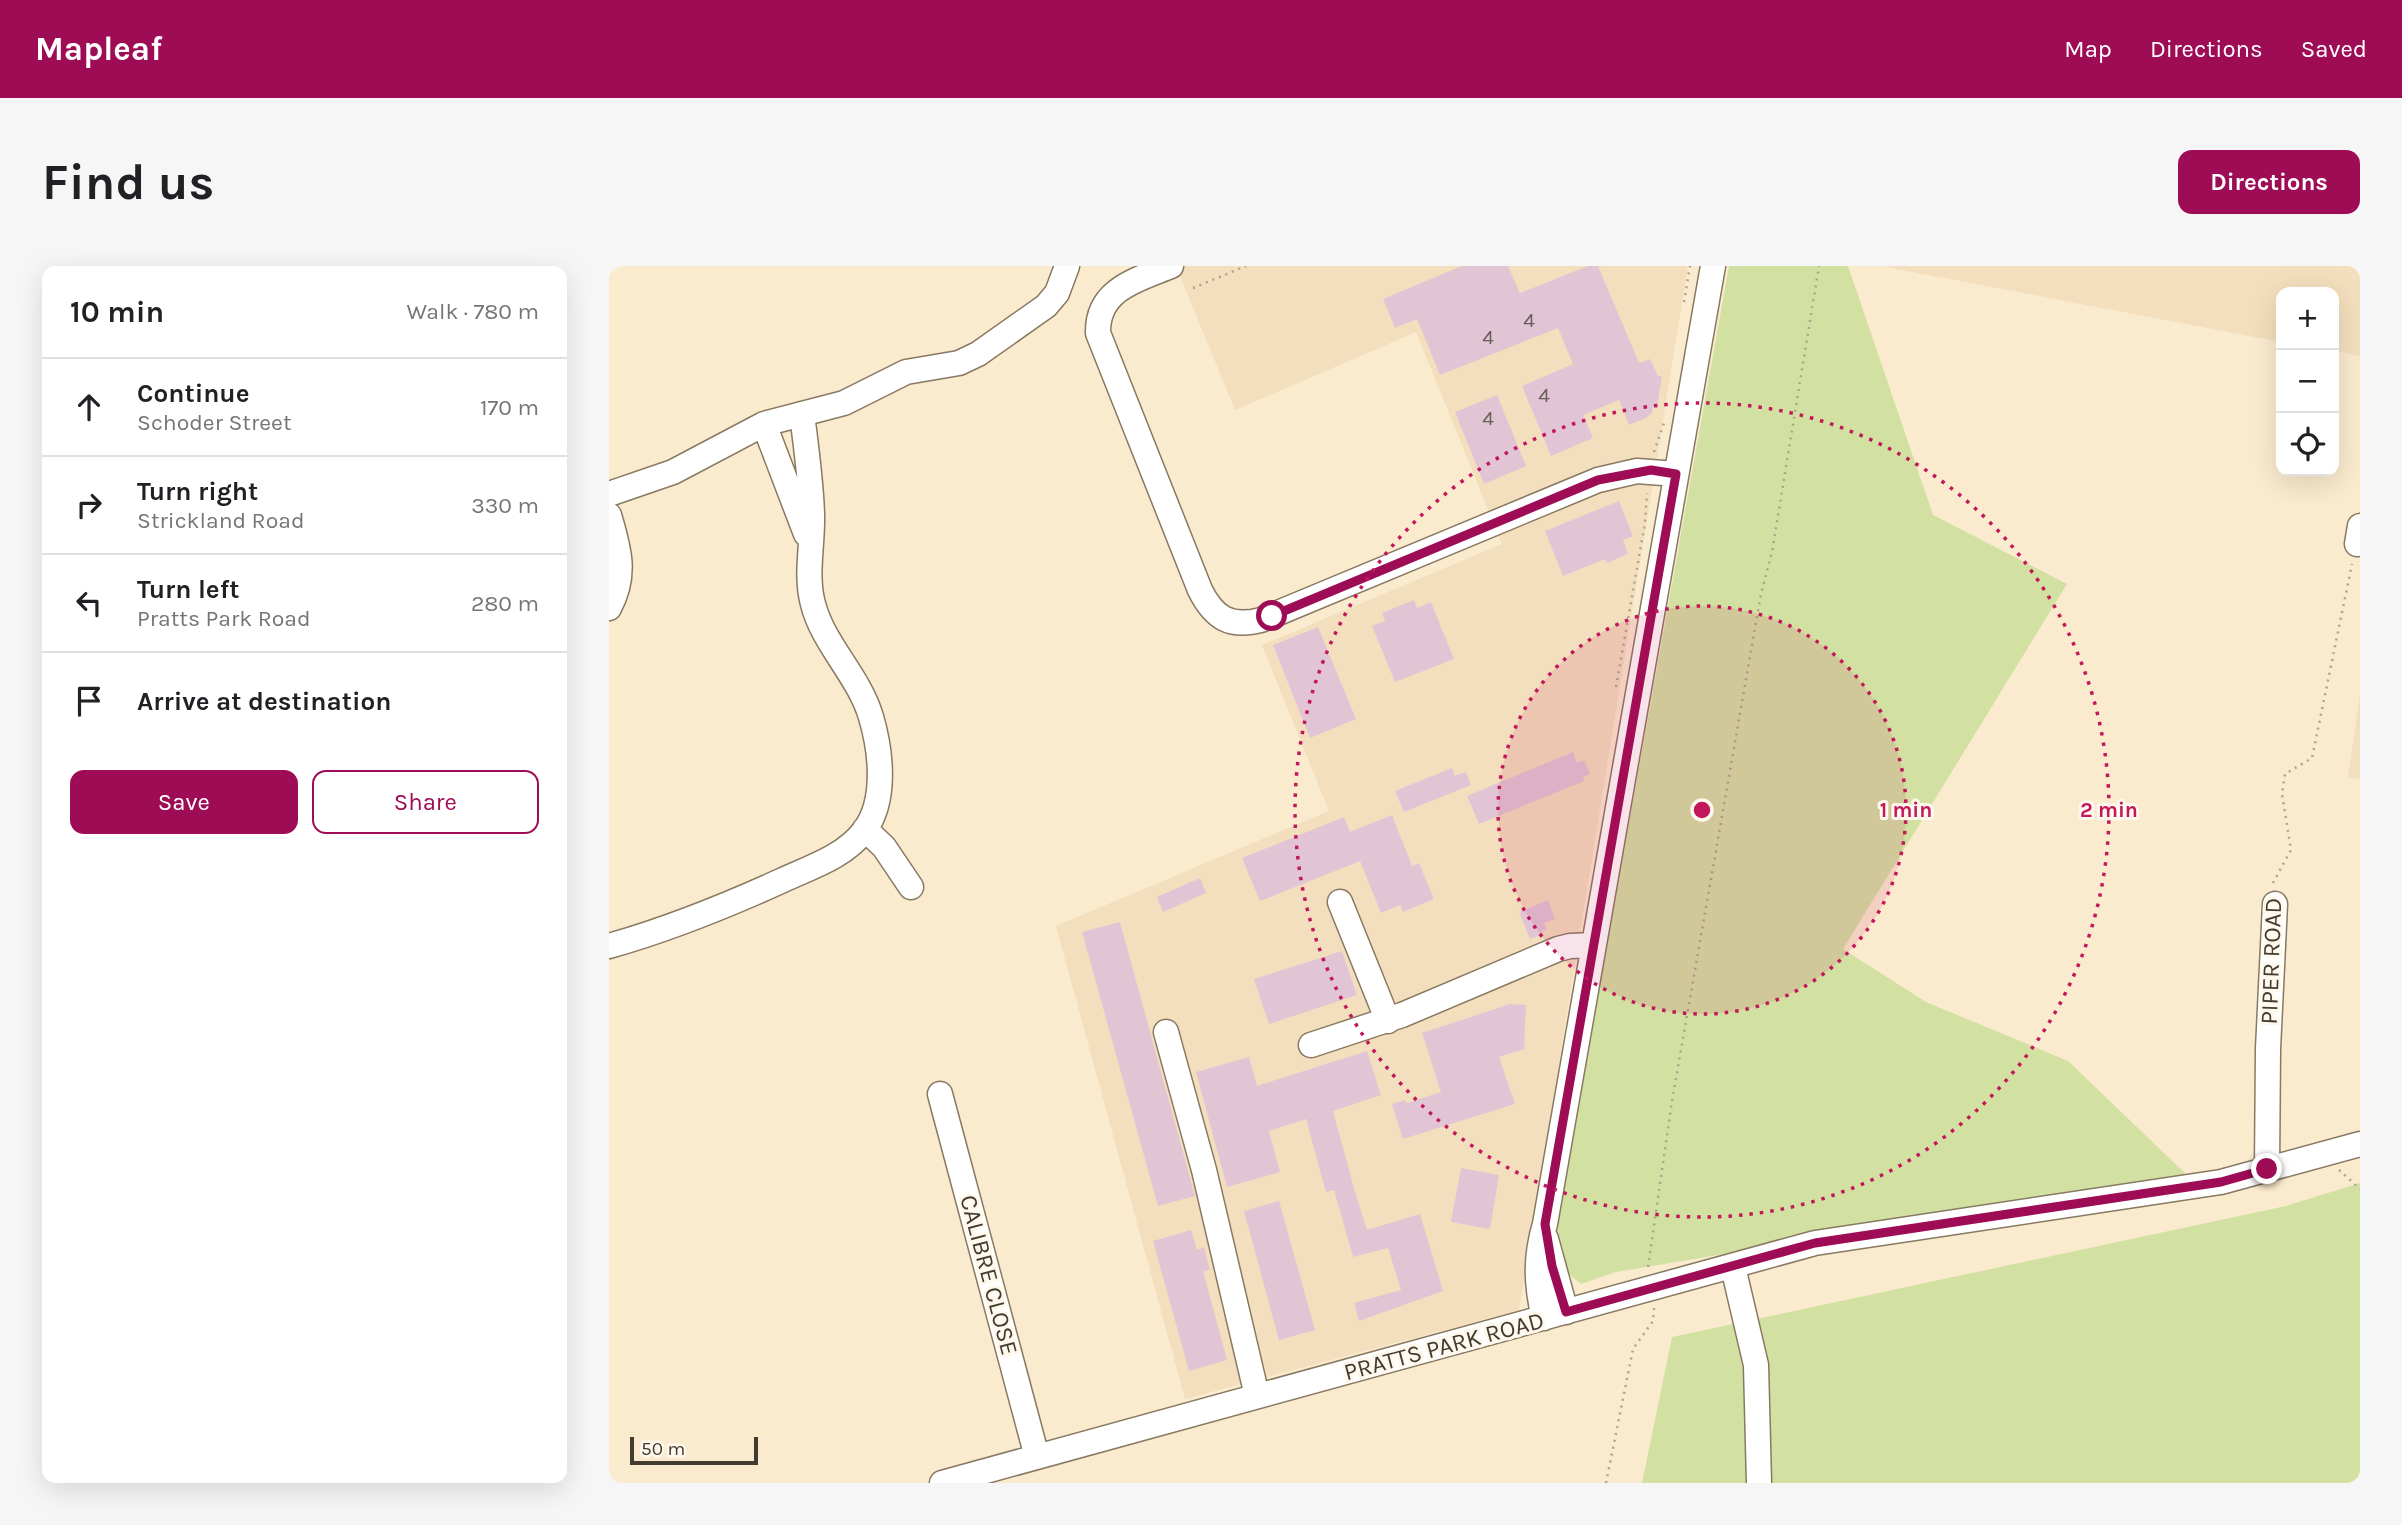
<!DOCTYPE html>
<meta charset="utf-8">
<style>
body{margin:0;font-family:Karla,sans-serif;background:#f6f6f6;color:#202124}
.controls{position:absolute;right:21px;top:21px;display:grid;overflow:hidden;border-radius:14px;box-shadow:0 7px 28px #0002}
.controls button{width:63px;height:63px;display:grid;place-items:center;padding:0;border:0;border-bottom:2px solid #e0e0e0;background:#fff;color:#202124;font:35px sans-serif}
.scale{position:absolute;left:21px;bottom:18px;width:128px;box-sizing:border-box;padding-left:7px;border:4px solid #413b30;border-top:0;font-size:19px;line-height:24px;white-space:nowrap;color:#413b30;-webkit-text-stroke:5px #fff8ed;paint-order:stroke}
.stop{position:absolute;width:21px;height:21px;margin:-16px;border:5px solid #9e0c56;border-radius:50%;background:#fff}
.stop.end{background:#9e0c56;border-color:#fff;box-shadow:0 2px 7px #0008}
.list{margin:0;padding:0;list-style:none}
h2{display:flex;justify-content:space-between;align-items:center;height:91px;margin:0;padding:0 28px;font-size:30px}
h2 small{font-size:23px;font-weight:400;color:#757577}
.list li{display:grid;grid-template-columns:46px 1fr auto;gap:21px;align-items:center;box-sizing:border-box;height:98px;padding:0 28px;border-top:2px solid #e0e0e0}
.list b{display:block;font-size:26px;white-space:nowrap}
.list p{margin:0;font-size:23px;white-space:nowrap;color:#757577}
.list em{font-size:23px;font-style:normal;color:#757577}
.actions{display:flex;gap:14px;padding:21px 28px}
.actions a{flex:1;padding:16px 0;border:2px solid #9e0c56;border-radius:14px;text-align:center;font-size:24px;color:#9e0c56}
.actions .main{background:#9e0c56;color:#fff}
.icon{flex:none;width:38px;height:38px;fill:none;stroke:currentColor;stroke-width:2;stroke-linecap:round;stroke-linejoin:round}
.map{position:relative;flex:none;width:1751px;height:1217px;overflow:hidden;border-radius:14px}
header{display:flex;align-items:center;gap:42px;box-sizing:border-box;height:98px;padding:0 35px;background:#9e0c56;color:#fff}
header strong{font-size:33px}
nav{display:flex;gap:38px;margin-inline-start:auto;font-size:24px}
.intro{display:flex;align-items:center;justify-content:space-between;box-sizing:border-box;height:168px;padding:0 42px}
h1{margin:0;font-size:49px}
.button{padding:18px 32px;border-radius:14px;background:#9e0c56;color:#fff;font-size:24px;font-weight:700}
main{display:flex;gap:42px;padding:0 42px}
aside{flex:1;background:#fff;border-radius:14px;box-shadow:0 7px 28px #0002}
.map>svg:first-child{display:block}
.built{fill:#f3dfbd}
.green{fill:#d2e1a2}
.building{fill:#e2c5d5}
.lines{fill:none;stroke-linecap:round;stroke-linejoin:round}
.minor-casing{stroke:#887961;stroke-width:27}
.path{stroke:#afa38e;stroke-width:2.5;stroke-dasharray:2 5;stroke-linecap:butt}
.minor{stroke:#fff;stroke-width:24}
.route{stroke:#9e0c56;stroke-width:9}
.ring{fill:none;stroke:#c2185b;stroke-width:3.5;stroke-dasharray:3.5 7}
.labels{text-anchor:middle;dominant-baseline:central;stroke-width:6;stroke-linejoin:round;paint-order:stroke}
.number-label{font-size:21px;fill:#695e59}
.street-label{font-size:24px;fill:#413b30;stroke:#fff8ed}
.centre{fill:#c2185b;stroke:#fff8ed;stroke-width:3.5}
.ring-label{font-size:21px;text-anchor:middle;font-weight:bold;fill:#c2185b;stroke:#fff8ed;stroke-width:6;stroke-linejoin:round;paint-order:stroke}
</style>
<header>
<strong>Mapleaf</strong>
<nav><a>Map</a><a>Directions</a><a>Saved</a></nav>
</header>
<div class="intro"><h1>Find us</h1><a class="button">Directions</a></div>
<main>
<aside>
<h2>10 min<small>Walk · 780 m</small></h2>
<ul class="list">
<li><svg class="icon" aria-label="ahead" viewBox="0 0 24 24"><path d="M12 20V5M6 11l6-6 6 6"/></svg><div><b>Continue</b><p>Schoder Street</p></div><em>170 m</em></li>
<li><svg class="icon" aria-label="right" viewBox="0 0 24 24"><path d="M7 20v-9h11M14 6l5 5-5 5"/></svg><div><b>Turn right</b><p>Strickland Road</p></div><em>330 m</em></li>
<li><svg class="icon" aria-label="left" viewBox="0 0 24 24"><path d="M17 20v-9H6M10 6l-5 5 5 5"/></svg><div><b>Turn left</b><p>Pratts Park Road</p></div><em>280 m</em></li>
<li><svg class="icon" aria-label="arrive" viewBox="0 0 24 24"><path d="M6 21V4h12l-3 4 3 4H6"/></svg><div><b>Arrive at destination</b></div></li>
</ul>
<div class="actions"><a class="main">Save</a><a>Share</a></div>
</aside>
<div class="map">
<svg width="1751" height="1217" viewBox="0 0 1751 1217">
<rect width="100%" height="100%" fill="#faeace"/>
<!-- built -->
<path class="built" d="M 567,0 L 1079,0 L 910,1044 L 576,1133 L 447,660 L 720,545 L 653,379 L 893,278 L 807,66 L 626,144 Z
M 1272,0 L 1751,0 L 1751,90 L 1725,85 L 1725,26 L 1672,26 L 1672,76 Z
M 1751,429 L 1751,513 L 1739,511 Z"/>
<!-- green -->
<path class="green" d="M 1120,0 L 1239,0 L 1324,249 L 1458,318 L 1234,683 L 1317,736 L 1459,795 L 1580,911 L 1007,1006 L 972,1018 L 955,1004 L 946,971 Z
M 1751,917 L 1751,1217 L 1033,1217 L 1063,1071 L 1677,940 Z"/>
<!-- building -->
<path class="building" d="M 853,0 L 899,0 L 911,27 L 979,0 L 989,0 L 1030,97 L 1041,93 L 1049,110 L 1053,110 L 1048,142 L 1044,141 L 1043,147 L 1037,152 L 1020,159 L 1010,134 L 974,149 L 984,172 L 942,190 L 913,120 L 964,98 L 949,62 L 831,109 L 808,53 L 786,62 L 774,33 Z
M 888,129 L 917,200 L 875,218 L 846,146 Z
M 1010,235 L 1024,270 L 1014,274 L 1019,288 L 998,297 L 996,293 L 954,310 L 936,265 Z
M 805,334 L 808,342 L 822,336 L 845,393 L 786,416 L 763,360 L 776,355 L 773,347 Z
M 709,361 L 747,453 L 701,472 L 664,379 Z
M 964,486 L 968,497 L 975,494 L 981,508 L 974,511 L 975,515 L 870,558 L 858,530 Z
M 843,502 L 846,510 L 857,506 L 862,519 L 795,546 L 786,525 Z
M 783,549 L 803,600 L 810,597 L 825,633 L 794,646 L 791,639 L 772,647 L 751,595 L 651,635 L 633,592 L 735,551 L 741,566 Z
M 591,612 L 597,627 L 554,646 L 548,631 Z
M 939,634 L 946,653 L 935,657 L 938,663 L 933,665 L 934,668 L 921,673 L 910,646 Z
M 511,656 L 586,930 L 549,940 L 473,666 Z
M 733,685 L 748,729 L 660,758 L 645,713 Z
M 901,738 L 917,739 L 915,783 L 890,791 L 906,838 L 794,873 L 783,838 L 796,834 L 798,837 L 832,826 L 813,767 Z
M 758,785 L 772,829 L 724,845 L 746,926 L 758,964 L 811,948 L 834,1025 L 750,1055 L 745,1037 L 792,1024 L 779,982 L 744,991 L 725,924 L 717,926 L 697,853 L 660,865 L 671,906 L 618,921 L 587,806 L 640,791 L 648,820 Z
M 852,902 L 890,909 L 881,963 L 842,956 Z
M 670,935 L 706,1064 L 670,1074 L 635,945 Z
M 582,964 L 588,984 L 595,981 L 601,1004 L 594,1005 L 618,1094 L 580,1105 L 544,975 Z"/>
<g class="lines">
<defs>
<path id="minor" d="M 562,0 C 528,14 488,23 489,67 L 591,324 C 605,352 621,362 652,354 L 989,214 L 1028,205 L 1067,208
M 155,158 L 197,268
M 0,228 L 64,206 L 155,158 L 235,137 L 297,106 L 350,97 L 369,88 L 437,40 L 448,27 L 458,0
M 0,249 C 10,283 18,309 0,342
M 1748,278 L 1751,260
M 256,563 L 275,581 L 302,621
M 731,636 L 779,755
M 0,680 C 60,663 117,640 174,614 C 202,601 235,591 255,565 C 278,535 272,485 262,451 C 250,410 214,378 204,338 C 196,309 204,278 203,248 C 202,215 197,181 193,148
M 557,766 L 595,904 L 648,1130
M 702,779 L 793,749 L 949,683 L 961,680 L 985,679
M 331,828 L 428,1191
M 1658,903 L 1659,783 L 1666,638
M 937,973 L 957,1046
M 1124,1001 L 1147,1099 L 1150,1217
M 935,1052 C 927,1018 926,992 936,958 L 1104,0
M 333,1217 L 1206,977 L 1612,916 L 1751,878"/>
</defs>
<!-- minor casing -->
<use href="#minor" class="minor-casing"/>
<!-- path -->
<path class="path" d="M 584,22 L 637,0
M 1075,36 L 1081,0
M 1045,186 L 1055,157
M 1007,421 L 1036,257 L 1038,227
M 1664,617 L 1682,584 L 1673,528 L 1676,508 L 1703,492 L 1743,298
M 1730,904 L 1751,923
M 1039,1001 L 1063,835 L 1152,328 L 1163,286 L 1210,0
M 997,1217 L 1024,1083 L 1044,1055 L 1045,1042"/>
<!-- minor -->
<use href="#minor" class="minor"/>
</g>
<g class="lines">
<!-- route -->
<path class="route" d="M 663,350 L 989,214 L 1042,204 L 1067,208 L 936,958 L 943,1000 L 957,1046 L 1206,977 L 1612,916 L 1658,903"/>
</g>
<!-- distance rings -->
<circle cx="1093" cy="544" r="204" fill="#c2185b" fill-opacity=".12"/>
<g class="ring">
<circle cx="1093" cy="544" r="204"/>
<circle cx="1093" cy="544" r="407"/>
</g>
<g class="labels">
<!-- number labels -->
<g class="number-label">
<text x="920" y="54">4</text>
<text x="879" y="71">4</text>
<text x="935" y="129">4</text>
<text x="879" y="152">4</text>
</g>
<!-- street labels -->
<g class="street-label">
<text transform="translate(1662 695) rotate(-88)">PIPER ROAD</text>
<text transform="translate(380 1009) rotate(75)">CALIBRE CLOSE</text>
<text transform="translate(835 1080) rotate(-15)">PRATTS PARK ROAD</text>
</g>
</g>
<circle cx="1093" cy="544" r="10" class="centre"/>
<g class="ring-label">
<text x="1297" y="551">1 min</text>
<text x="1500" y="551">2 min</text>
</g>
</svg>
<div class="controls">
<button>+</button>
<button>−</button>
<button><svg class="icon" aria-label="locate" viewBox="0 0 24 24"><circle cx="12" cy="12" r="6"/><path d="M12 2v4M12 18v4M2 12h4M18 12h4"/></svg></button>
</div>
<div class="scale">50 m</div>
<div class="stop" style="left:663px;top:350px"></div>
<div class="stop end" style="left:1658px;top:903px"></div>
</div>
</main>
